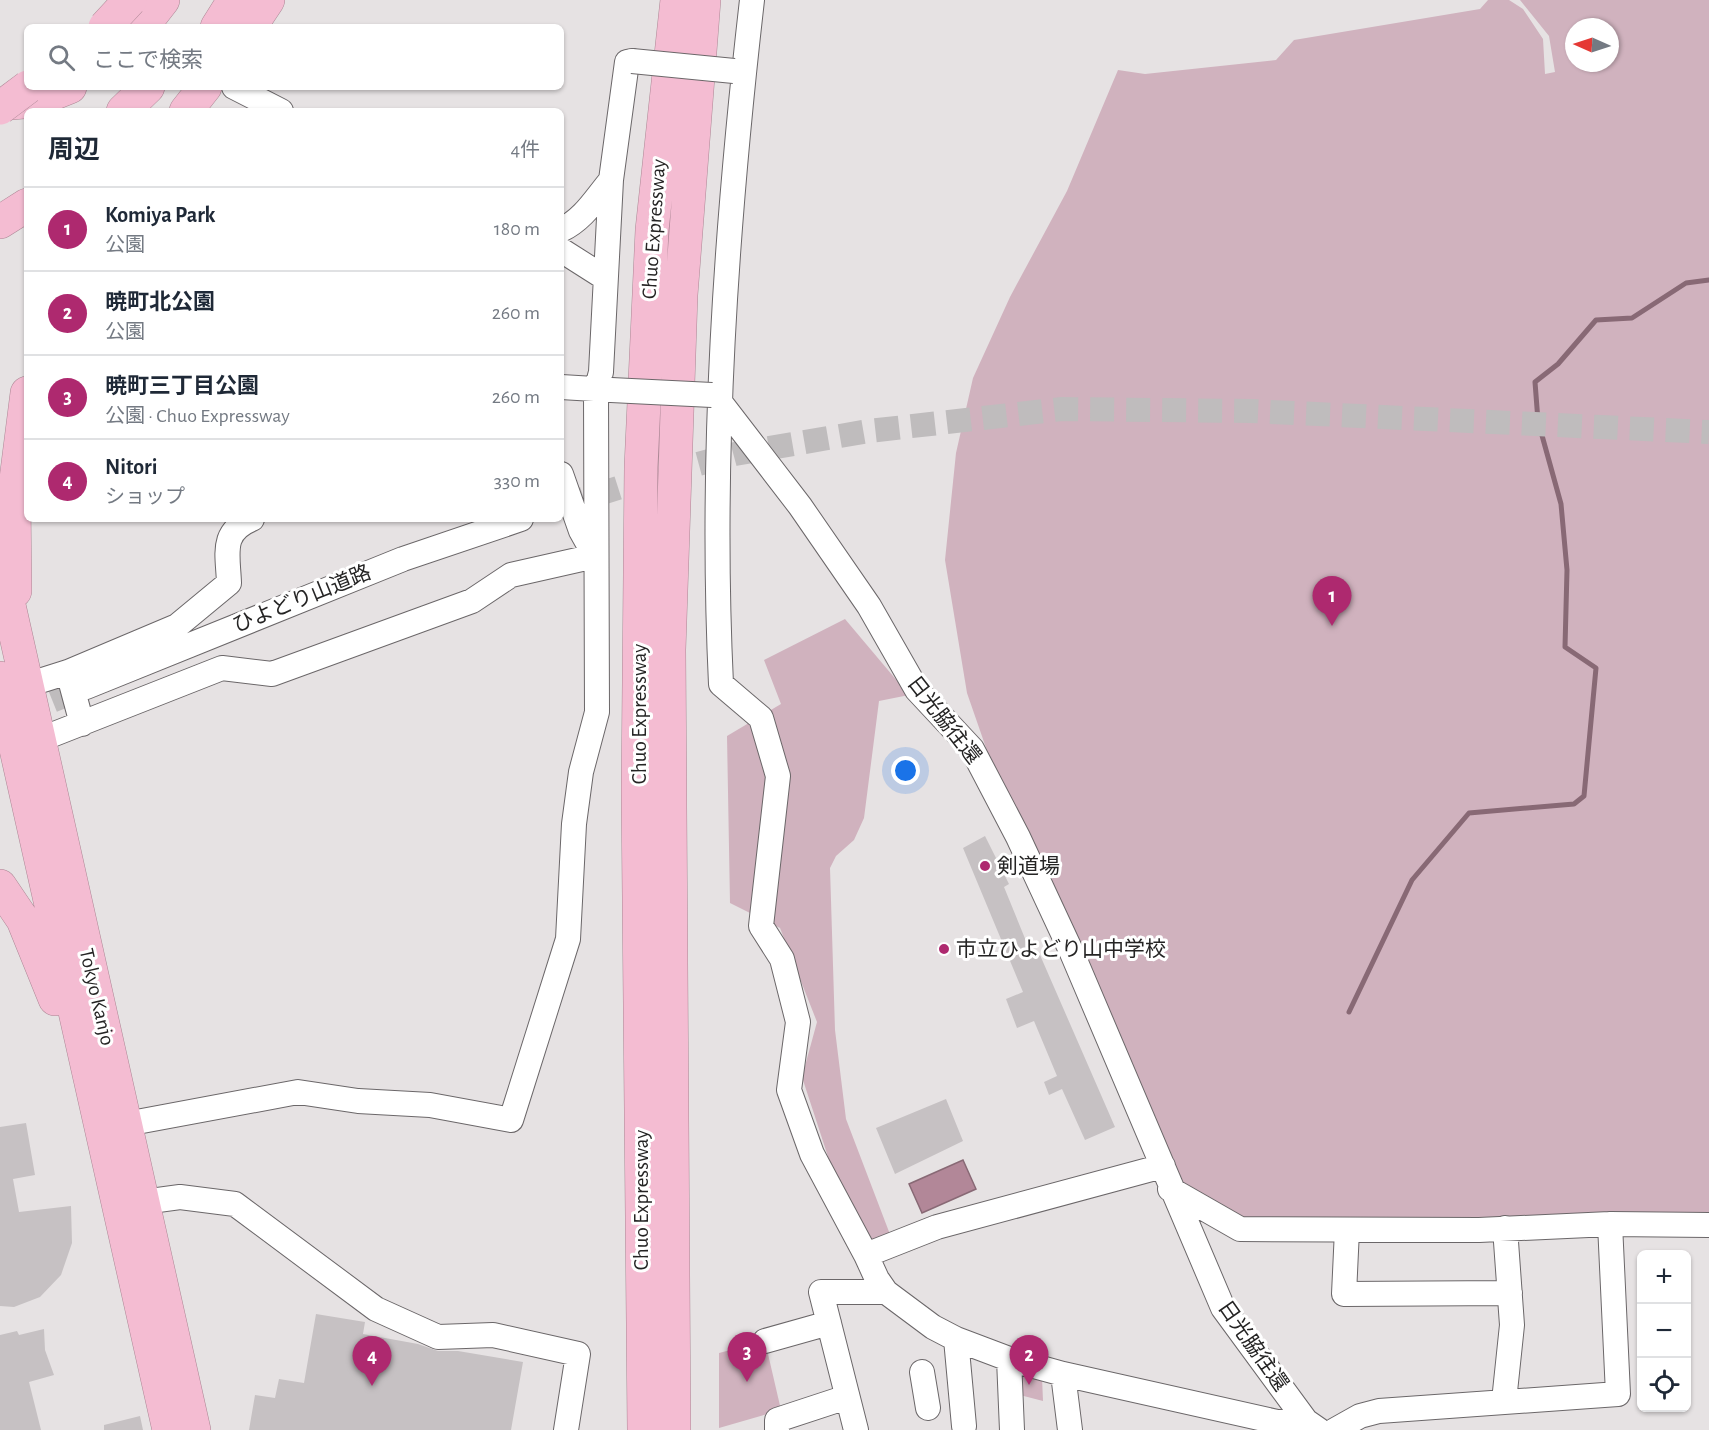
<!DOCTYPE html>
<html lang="ja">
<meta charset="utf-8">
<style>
body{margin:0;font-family:"Alegreya Sans","Noto Sans JP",sans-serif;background:#f6f6f7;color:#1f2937}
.controls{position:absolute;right:18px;bottom:18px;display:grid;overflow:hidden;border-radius:9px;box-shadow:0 2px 4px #0004}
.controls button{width:54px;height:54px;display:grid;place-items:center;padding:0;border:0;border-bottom:2px solid #e0e1e3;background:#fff;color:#1f2937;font:30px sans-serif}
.compass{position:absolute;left:1565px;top:18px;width:54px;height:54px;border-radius:50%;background:#fff;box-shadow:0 2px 4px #0004;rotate:273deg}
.you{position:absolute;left:906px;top:771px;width:21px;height:21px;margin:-15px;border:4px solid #fff;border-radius:50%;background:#1a73e8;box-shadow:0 0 0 9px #1a73e833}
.badge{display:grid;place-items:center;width:39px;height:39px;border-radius:50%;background:#ae296f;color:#fff;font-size:20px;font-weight:700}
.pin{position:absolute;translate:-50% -50px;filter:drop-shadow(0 2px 3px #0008)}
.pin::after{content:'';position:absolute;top:32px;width:21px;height:18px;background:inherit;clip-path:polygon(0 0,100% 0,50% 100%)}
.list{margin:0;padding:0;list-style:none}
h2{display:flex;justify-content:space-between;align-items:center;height:78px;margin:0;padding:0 24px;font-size:26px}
h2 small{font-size:20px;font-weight:400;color:#747a83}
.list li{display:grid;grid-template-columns:39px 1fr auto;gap:18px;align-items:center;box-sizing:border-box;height:84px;padding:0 24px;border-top:2px solid #e0e1e3}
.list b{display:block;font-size:22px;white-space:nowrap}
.list p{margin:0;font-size:20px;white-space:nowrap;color:#747a83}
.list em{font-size:20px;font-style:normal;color:#747a83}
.icon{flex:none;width:33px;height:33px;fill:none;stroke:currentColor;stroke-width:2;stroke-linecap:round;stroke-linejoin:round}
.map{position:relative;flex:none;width:1709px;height:1430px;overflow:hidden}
.search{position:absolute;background:#fff;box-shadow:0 2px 4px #0004;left:24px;top:24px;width:540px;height:66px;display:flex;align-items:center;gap:15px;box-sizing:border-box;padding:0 21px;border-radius:9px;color:#747a83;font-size:22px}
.panel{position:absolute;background:#fff;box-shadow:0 2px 4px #0004;left:24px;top:108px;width:540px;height:414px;border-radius:9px}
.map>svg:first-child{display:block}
.green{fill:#d0b2be;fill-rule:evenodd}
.water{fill:#b28798;stroke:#886975;stroke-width:1.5}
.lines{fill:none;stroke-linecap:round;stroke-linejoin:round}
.stream{stroke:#886975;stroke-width:5}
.building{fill:#c6c1c3}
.minor-tunnel{stroke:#bfbcbd;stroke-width:24;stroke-dasharray:24 12;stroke-linecap:butt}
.minor-casing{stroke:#6b6769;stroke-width:26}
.highway-casing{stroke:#ac8795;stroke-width:34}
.minor{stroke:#fff;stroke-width:24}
.highway{stroke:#f4bcd2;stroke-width:33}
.minor-bridge-casing{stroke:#6b6769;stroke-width:26;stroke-linecap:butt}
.highway-bridge-casing{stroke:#ac8795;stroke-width:34;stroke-linecap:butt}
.minor-bridge{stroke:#fff;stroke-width:24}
.highway-bridge{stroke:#f4bcd2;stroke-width:33}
.poi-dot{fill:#ae296f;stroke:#fff;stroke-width:2}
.labels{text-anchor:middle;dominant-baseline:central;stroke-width:6;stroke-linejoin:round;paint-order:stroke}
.street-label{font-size:21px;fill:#252424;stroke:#fff}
.poi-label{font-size:21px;fill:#252424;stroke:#fff;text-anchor:start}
</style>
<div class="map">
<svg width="1709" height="1430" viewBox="0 0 1709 1430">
<rect width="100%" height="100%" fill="#e6e2e3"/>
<!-- green -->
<path class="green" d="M 1488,0 L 1509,0 L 1523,9 L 1543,39 L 1545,74 L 1555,72 L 1549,36 L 1520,0 L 1709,0 L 1709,1225 L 1240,1229 L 1179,1190 L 992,765 L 967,693 L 945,560 L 956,453 L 973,378 L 1010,297 L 1067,191 L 1118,70 L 1145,74 L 1276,60 L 1294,40 L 1480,9 ZM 1574,27 L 1610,27 L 1610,63 L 1574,63 Z
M 845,619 L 909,695 L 879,701 L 864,818 L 854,840 L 836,856 L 830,868 L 835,1030 L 846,1119 L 891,1237 L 875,1246 L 834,1175 L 802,1077 L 817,1022 L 780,928 L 730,903 L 727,736 L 781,704 L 764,660 Z
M 765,1341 L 781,1410 L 719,1428 L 719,1353 Z
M 1017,1370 L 1042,1377 L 1043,1401 L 1016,1394 Z"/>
<!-- water -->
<path class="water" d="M 963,1160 L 976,1189 L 922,1213 L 909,1184 Z"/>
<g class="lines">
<!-- stream -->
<path class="stream" d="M 1349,1012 L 1412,880 L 1469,813 L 1574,804 L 1584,796 L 1596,668 L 1565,647 L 1567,570 L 1561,504 L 1538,421 L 1535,382 L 1558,364 L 1596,320 L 1632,318 L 1686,283 L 1709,280"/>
</g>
<!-- building -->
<path class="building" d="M 985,836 L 1009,884 L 1004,887 L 1033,958 L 1040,955 L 1115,1127 L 1085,1140 L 1062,1089 L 1049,1095 L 1044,1082 L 1057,1076 L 1034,1021 L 1017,1028 L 1006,999 L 1023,992 L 963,848 Z
M 946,1099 L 963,1141 L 895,1174 L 876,1128 Z
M 26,1123 L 35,1175 L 13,1179 L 19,1212 L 71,1206 L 72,1243 L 61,1275 L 40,1297 L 14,1307 L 0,1306 L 0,1127 Z
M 316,1314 L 365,1322 L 363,1334 L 418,1344 L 438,1351 L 458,1351 L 523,1362 L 511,1430 L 249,1430 L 255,1395 L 275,1398 L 279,1379 L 304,1383 Z
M 44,1329 L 45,1350 L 54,1375 L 29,1382 L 41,1430 L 0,1430 L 0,1335 L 17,1331 L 19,1335 Z
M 140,1416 L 143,1430 L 104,1430 L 104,1425 Z"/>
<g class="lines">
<!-- minor-tunnel -->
<path class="minor-tunnel" d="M 561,506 L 665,473 L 735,454 L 869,431 L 1062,409 L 1251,411 L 1709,432
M 19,714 L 86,687"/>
<defs>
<path id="minor" d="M 752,0 C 726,227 710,456 721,684 L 761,718 L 778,776 L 761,926 L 782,959 L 798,1022 L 789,1090 L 812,1154 L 866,1255
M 234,87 L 281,111
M 561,230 C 584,219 595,199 611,180
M 561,250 L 605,278
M 561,387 L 611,390
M 717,398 L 800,506 L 869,606 L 917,690 L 972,749 L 1018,837 L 1072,953 L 1223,1308 L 1306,1421 L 1319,1430
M 68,672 L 82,724
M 27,685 L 68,672 L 177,626 L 229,583 C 228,554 220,532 252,519
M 86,687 L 403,559 L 521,519
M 39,740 L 222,668 L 272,674 L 472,601 L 511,575 L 595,556 L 581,531 L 561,474
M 126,1124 L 298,1092 L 358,1101 L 430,1105 L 511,1120 L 568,939 L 574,824 L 581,772 L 597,712 L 596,391 L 601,372 L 611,180 L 627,62 L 632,61
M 1163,1166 L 937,1227 L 866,1255 L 877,1279 L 886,1292 L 933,1327 L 956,1339 L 1009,1359 L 1063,1374 L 1277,1422 L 1306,1421
M 1170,1189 L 1240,1229 L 1479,1230 L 1610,1224 L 1709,1225
M 143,1202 L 180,1197 L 235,1204 L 376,1309 L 438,1337 L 493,1335 L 578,1354 L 566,1430
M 1347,1230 L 1344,1294 L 1510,1293
M 956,1339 L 964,1426
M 765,1341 L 829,1323
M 1009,1359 L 1012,1430
M 922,1372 L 928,1408
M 1063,1374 L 1070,1430
M 1504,1401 L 1512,1325 L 1505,1228
M 777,1430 L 777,1420 L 847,1397
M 856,1430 L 821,1292 L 886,1292
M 1335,1430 L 1360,1416 L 1379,1411 L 1618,1394 L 1610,1224"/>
<path id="highway" d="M 142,27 L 163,0
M 217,27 L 234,0
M 250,27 L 268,0
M 0,104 L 35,101 L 70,87
M 123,111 L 148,87
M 186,111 L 205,87
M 0,222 L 27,205
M 0,565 L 194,1430
M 15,591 L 14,495 L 27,393
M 0,678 L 169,1430
M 0,886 L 23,920 L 55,999
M 644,1430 L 638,791 L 641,467 L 652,230 L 677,0
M 674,1430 L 669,650 L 681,295 L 704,0"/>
</defs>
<!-- minor casing -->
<use href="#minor" class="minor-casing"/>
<!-- highway casing -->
<use href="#highway" class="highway-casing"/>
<!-- minor -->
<use href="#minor" class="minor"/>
<!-- highway -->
<use href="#highway" class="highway"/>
<defs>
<path id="minor-bridge" d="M 632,61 L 734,71
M 611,390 L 712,395"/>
<path id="highway-bridge" d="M 105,27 L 130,0
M 0,108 L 28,87"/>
</defs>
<!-- minor-bridge casing -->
<use href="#minor-bridge" class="minor-bridge-casing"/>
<!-- highway-bridge casing -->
<use href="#highway-bridge" class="highway-bridge-casing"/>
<!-- minor-bridge -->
<use href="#minor-bridge" class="minor-bridge"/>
<!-- highway-bridge -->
<use href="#highway-bridge" class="highway-bridge"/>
</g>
<!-- markers -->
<g class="poi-dot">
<circle cx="985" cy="866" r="6"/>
<circle cx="944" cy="949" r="6"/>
</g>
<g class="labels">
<!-- street labels -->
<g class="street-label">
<text transform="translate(654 229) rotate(-86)">Chuo Expressway</text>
<text transform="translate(302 599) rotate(-22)">ひよどり山道路</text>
<text transform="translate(639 714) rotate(-90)">Chuo Expressway</text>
<text transform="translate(944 720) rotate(52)">日光脇往還</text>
<text transform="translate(97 997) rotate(77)">Tokyo Kanjo</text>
<text transform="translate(641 1200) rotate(-90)">Chuo Expressway</text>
<text transform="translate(1253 1346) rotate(55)">日光脇往還</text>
</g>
<!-- poi labels -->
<g class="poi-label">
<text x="997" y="866">剣道場</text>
<text x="956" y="949">市立ひよどり山中学校</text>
</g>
</g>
</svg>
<div class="controls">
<button>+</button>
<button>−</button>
<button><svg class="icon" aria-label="locate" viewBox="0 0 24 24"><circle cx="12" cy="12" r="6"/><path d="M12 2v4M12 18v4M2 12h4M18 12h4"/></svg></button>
</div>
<svg class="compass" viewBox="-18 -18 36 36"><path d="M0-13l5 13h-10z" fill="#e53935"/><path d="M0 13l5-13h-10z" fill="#747a83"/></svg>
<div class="you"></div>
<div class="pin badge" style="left:1332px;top:626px">1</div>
<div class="pin badge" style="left:1029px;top:1385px">2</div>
<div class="pin badge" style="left:747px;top:1382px">3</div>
<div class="pin badge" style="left:372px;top:1386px">4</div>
<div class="search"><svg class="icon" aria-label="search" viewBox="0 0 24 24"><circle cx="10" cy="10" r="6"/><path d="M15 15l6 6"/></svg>ここで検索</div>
<section class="panel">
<h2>周辺<small>4件</small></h2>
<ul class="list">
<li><span class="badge">1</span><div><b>Komiya Park</b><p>公園</p></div><em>180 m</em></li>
<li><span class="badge">2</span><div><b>暁町北公園</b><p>公園</p></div><em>260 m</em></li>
<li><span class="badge">3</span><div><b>暁町三丁目公園</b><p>公園 · Chuo Expressway</p></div><em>260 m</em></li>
<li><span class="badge">4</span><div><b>Nitori</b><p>ショップ</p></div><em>330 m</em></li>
</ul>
</section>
</div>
